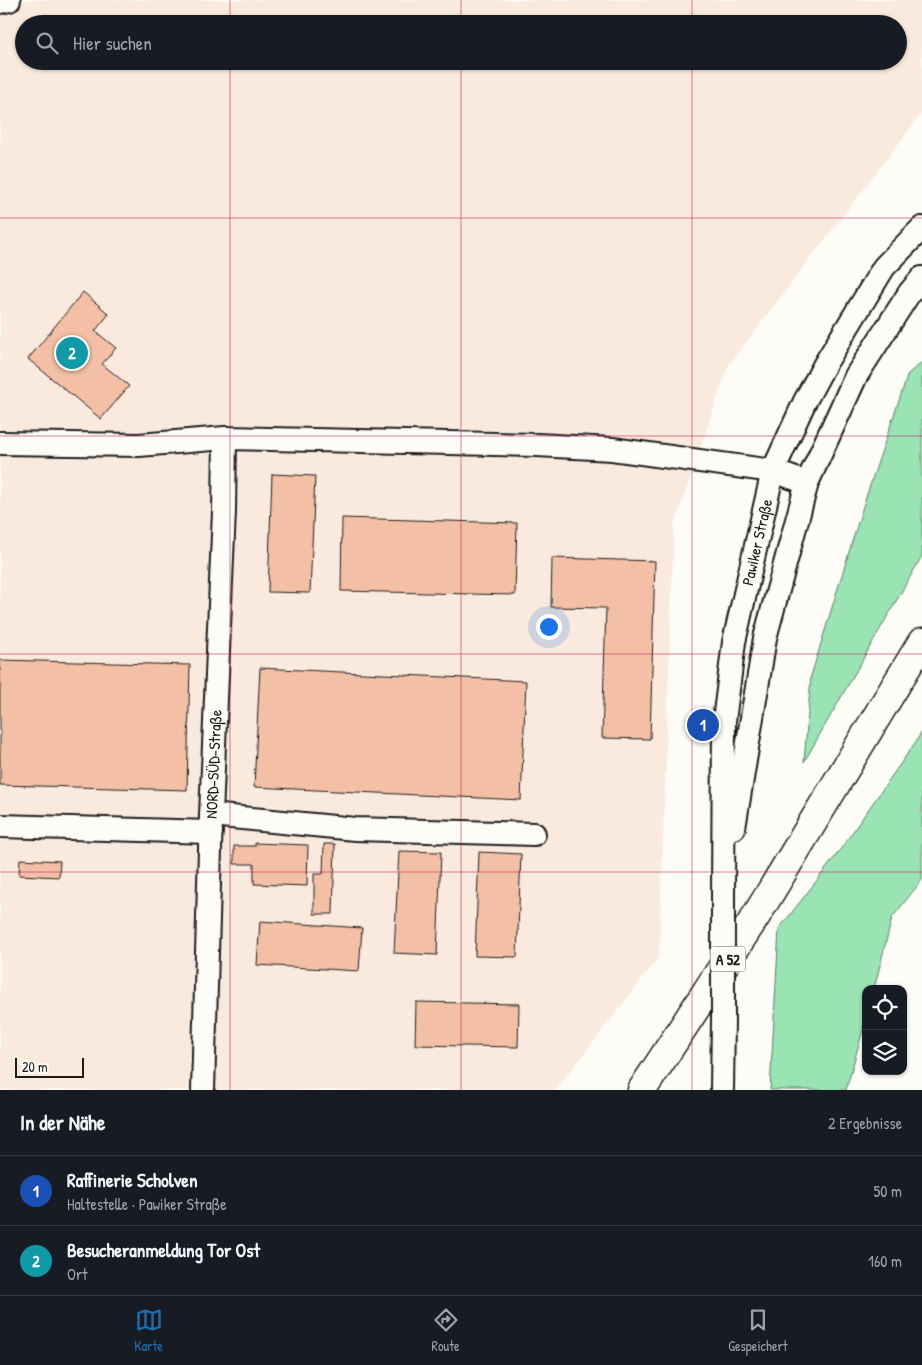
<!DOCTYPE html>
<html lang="de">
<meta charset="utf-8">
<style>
body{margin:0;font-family:"Patrick Hand",sans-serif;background:#242831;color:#f1f3f6}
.controls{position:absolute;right:15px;bottom:15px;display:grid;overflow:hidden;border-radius:10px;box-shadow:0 1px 4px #0004}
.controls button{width:45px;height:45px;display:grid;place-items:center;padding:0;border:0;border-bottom:1px solid #363941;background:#171b24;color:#f1f3f6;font:25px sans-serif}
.scale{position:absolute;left:15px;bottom:12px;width:69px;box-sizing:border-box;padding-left:5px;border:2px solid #1c1c1c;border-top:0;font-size:14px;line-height:18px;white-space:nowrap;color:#1c1c1c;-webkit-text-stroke:4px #fdfcf7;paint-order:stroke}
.you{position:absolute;left:548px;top:626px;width:18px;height:18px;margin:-12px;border:4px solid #fff;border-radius:50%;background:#1a73e8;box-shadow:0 0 0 8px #1a73e833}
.badge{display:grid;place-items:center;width:32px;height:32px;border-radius:50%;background:#1f6fb2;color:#fff;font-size:16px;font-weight:700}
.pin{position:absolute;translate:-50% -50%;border:2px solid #fff;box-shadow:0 1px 5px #0006}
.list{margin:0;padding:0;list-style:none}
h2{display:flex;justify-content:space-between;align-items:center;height:65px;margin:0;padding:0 20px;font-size:21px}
h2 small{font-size:16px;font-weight:400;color:#9ea1a6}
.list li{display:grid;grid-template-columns:32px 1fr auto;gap:15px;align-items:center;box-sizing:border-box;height:70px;padding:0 20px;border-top:1px solid #363941}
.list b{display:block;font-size:19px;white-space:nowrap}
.list p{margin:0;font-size:16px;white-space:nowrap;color:#9ea1a6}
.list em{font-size:16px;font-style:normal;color:#9ea1a6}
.icon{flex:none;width:28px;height:28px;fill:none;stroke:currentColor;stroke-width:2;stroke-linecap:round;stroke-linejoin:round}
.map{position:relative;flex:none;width:922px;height:1090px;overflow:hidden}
.search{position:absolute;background:#171b24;box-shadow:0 1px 4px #0004;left:15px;right:15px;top:15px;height:55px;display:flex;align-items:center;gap:12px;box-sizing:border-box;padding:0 18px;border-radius:28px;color:#9ea1a6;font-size:19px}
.sheet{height:205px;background:#171b24}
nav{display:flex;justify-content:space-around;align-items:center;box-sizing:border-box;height:70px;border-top:1px solid #363941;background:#171b24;font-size:14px;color:#9ea1a6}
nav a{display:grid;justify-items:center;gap:2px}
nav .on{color:#1f6fb2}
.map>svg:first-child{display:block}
.built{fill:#faeade;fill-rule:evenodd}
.green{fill:#9ae3b3;stroke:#5b8068}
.building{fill:#f4c0a5;stroke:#1c1c1c}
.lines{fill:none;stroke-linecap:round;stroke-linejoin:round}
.minor-casing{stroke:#1c1c1c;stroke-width:26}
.highway-casing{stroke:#1c1c1c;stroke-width:31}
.minor{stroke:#fdfcf7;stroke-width:22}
.highway{stroke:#fdfcf7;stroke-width:28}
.minor-bridge-casing{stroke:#1c1c1c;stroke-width:26;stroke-linecap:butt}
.minor-bridge{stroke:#fdfcf7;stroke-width:22}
.grid{fill:none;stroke:#c2185b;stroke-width:1;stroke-opacity:0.55}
.labels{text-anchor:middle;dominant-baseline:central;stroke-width:4;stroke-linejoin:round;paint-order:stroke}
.shield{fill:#fdfcf7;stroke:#605f5e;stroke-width:1}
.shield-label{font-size:15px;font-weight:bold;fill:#1c1c1c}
.street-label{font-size:16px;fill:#1c1c1c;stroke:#fdfcf7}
</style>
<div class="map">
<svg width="922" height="1090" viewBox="0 0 922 1090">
<rect width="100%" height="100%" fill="#fdfcf7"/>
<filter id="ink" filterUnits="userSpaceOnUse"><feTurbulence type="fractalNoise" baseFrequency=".02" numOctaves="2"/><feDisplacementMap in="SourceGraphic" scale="10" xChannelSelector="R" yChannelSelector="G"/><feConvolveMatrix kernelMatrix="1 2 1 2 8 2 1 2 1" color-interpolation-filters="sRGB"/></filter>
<g filter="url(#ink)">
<!-- built -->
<path class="built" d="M 0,0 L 922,0 L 922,113 L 728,366 L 674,526 L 659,957 L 556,1090 L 0,1090 ZM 24,24 L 898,24 L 898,61 L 24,61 Z"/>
<!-- green -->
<path class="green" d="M 922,362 L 922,556 L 804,762 L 811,676 L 864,503 L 908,374 Z
M 922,730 L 922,880 L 892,918 L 874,989 L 866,989 L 866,1019 L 846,1090 L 770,1090 L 779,929 L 835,857 L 917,740 Z"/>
<!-- building -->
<path class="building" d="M 83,292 L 109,314 L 95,331 L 116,348 L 102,364 L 129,386 L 101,419 L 28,359 Z
M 272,474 L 315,476 L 310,593 L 268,592 Z
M 342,518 L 517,523 L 515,595 L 341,591 Z
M 552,558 L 655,561 L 650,739 L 602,738 L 606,608 L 551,607 Z
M 0,660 L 190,665 L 187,790 L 0,785 Z
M 260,668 L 526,681 L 521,800 L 254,787 Z
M 255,843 L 308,845 L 307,886 L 254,884 L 254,864 L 234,864 L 234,846 L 255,846 Z
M 324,844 L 335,844 L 333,914 L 314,914 L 314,874 L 323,874 Z
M 399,851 L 441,852 L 437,955 L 394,953 Z
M 479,852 L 521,854 L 517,957 L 475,956 Z
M 20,859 L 60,861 L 59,877 L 19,875 Z
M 260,921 L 362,928 L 359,971 L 257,965 Z
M 416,1002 L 519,1004 L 518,1047 L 415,1045 Z"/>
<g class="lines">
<defs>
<g id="minor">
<path d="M 0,2 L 9,0"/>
<path d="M 0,443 L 139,445 L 225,438 L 537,445 L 612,449 L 773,471 L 807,483"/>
<path d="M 211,815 L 355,829 L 534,834"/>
<path d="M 0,826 L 211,832"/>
<path d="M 734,828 L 765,638 L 807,483 L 856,376 L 910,292 L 922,278"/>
<path id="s1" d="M 723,898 L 724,721 L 734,642 L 773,471 L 805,401 L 825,364 L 884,267 L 922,228"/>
<path id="s2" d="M 203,1090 L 211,815 L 224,511 L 225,438"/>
<path d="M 722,1090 L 723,1020"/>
</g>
<path id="highway" d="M 642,1090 L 756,916 L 922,642"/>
</defs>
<!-- minor casing -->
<use href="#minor" class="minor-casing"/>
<!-- highway casing -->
<use href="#highway" class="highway-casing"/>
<!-- minor -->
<use href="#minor" class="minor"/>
<!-- highway -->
<use href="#highway" class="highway"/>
<defs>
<path id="minor-bridge" d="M 723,898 L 723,1020"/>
</defs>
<!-- minor-bridge casing -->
<use href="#minor-bridge" class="minor-bridge-casing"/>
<!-- minor-bridge -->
<use href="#minor-bridge" class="minor-bridge"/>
</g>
</g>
<!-- grid -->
<path class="grid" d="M 230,0 L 230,24M 461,0 L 461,24M 692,0 L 692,24M 230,61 L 230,1090M 461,61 L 461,1090M 692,61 L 692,1090M 0,218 L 922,218M 0,436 L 922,436M 0,654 L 922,654M 0,872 L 922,872"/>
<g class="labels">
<!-- shield labels -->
<rect class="shield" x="710.5" y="946.5" width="35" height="25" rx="4"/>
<g class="shield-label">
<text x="728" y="959">A 52</text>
</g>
<!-- street labels -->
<g class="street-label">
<text stroke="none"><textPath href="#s1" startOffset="359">Pawiker Straße</textPath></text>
<text stroke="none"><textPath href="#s2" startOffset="326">NORD-SÜD-Straße</textPath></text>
</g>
</g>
</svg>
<div class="controls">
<button><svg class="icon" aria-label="locate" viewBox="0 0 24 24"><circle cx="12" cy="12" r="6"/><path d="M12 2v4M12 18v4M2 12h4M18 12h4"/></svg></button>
<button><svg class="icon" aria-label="layers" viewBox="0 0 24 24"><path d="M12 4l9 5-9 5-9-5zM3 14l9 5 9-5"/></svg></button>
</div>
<div class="scale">20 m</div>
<div class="you"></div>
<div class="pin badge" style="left:703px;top:725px;background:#1a4fb4">1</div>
<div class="pin badge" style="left:72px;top:353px;background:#0f9aa8">2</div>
<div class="search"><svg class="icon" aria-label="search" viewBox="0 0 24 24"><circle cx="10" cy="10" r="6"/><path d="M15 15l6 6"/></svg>Hier suchen</div>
</div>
<section class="sheet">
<h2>In der Nähe<small>2 Ergebnisse</small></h2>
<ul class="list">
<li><span class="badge" style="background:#1a4fb4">1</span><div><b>Raffinerie Scholven</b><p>Haltestelle · Pawiker Straße</p></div><em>50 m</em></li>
<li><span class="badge" style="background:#0f9aa8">2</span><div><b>Besucheranmeldung Tor Ost</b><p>Ort</p></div><em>160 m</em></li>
</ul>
</section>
<nav>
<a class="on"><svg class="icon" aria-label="map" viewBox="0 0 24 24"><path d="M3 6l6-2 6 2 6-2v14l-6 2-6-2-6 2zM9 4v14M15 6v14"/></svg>Karte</a>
<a><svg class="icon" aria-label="directions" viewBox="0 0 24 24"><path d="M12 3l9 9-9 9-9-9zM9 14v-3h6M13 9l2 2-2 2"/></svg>Route</a>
<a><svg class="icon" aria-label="saved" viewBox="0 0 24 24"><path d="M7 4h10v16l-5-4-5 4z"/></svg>Gespeichert</a>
</nav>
